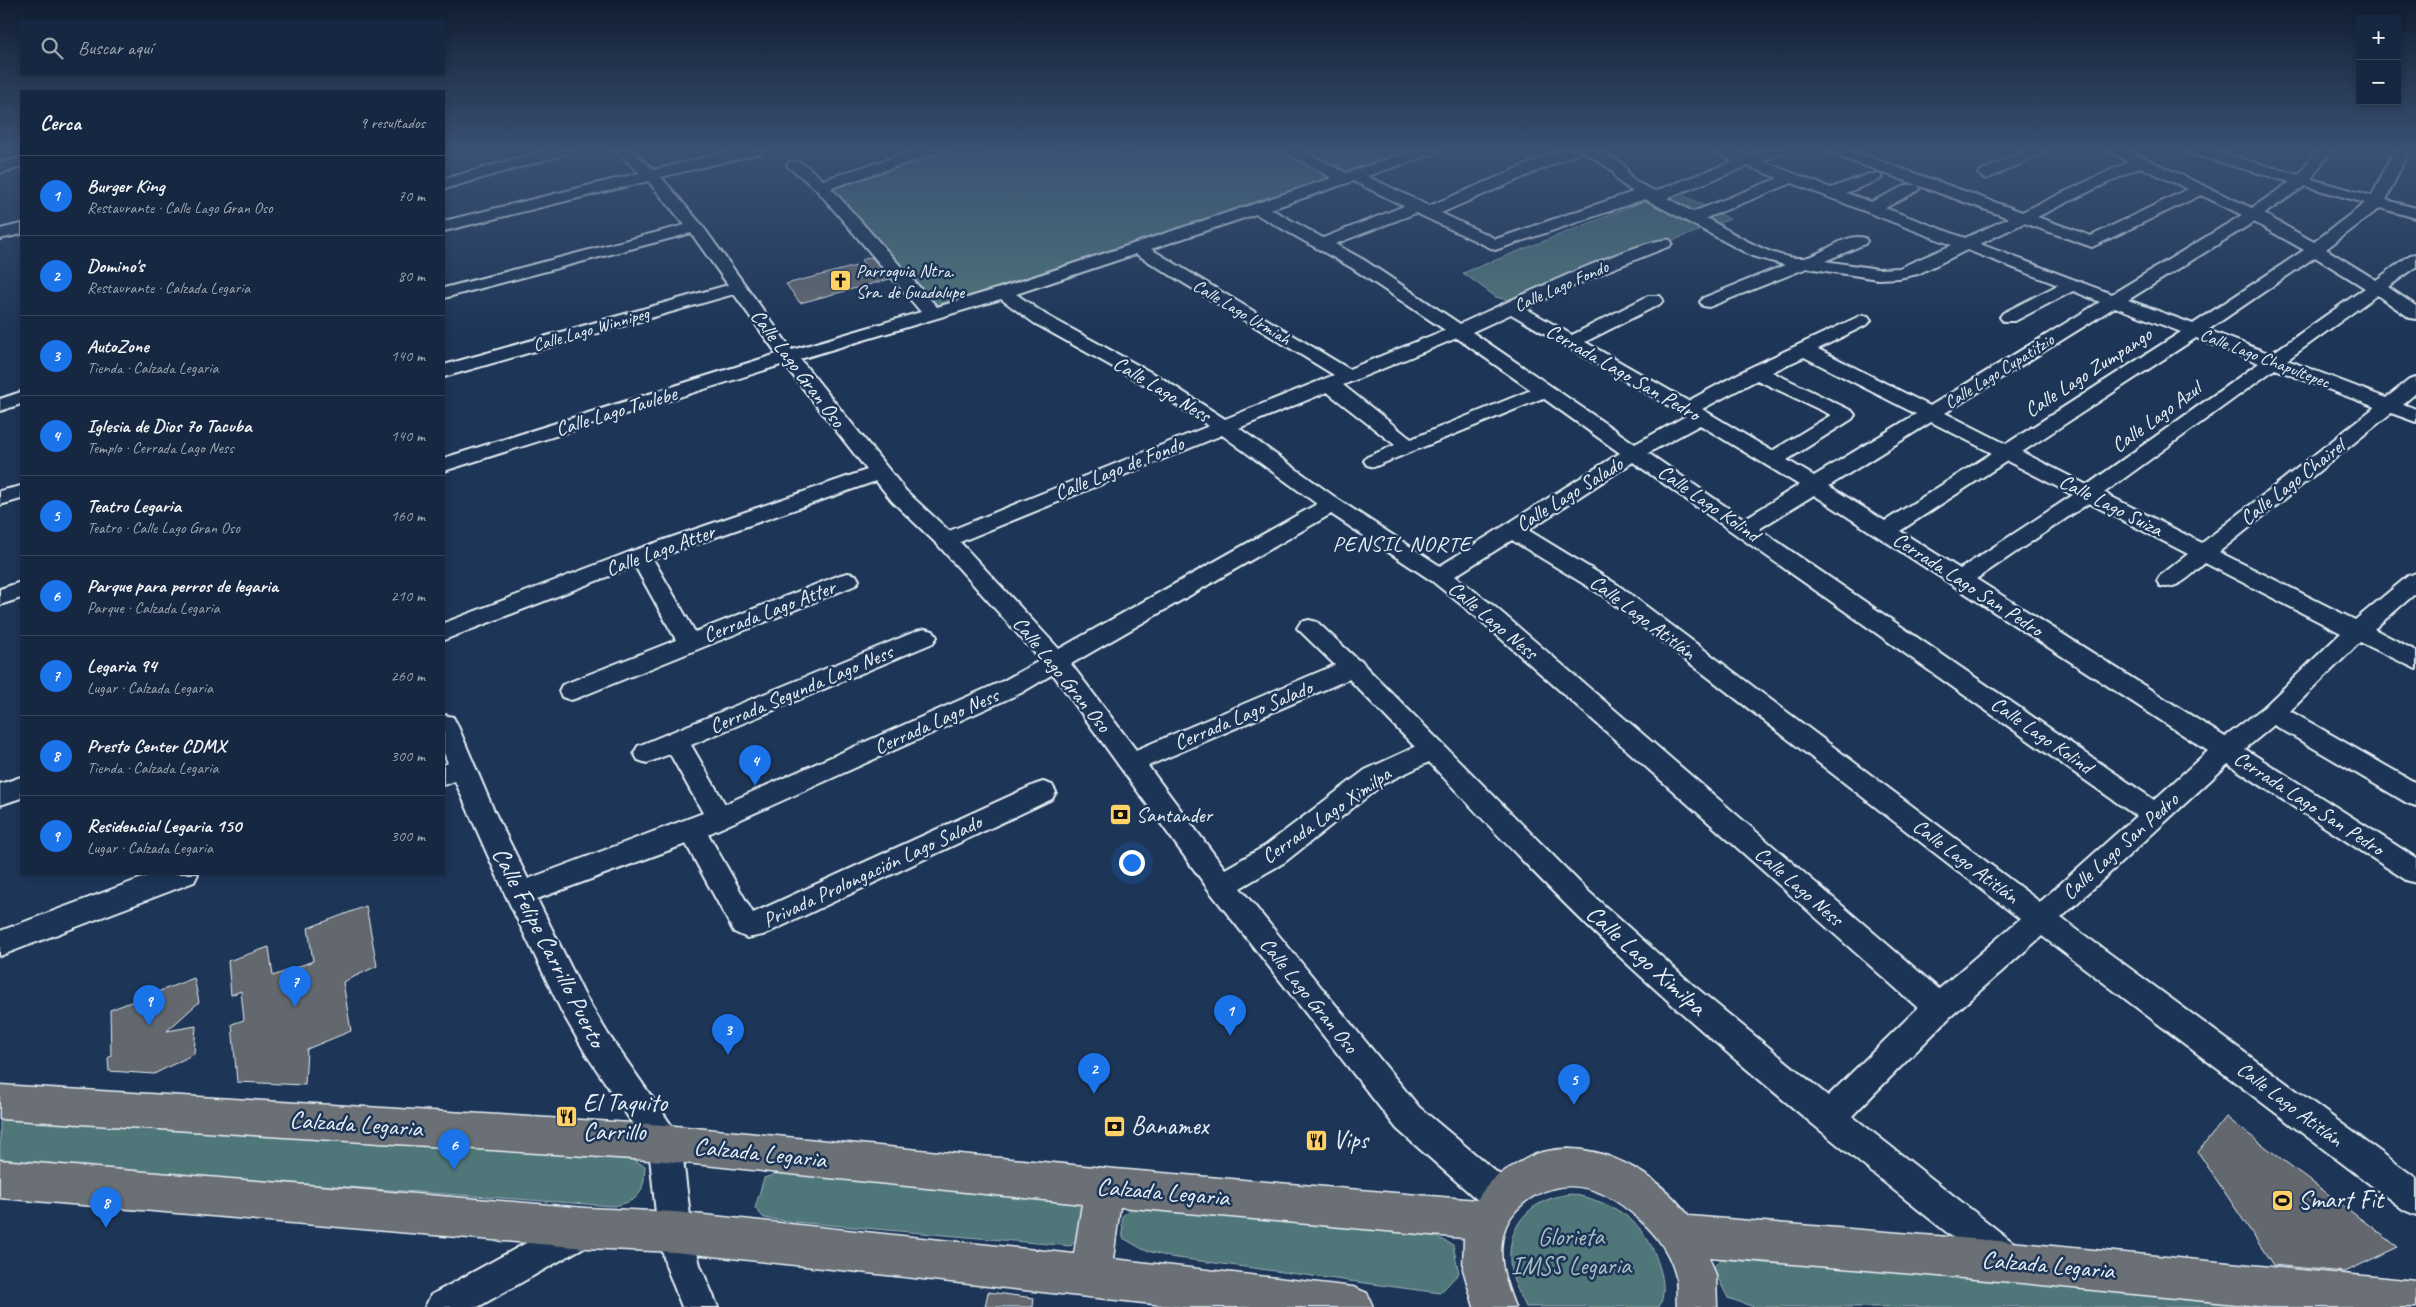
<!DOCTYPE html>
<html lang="es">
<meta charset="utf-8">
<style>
body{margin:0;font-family:Caveat,sans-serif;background:#1f3048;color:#f1f3f6}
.controls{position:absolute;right:15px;top:15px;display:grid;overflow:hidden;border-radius:0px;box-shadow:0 2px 8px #0003}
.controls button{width:45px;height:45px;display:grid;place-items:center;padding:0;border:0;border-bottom:1px solid #35445a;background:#162841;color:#f1f3f6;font:25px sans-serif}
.you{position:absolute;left:1131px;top:862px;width:18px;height:18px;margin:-12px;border:4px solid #fff;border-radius:50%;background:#1a73e8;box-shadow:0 0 0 8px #1a73e833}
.badge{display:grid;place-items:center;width:32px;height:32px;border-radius:50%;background:#1a73e8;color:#fff;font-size:16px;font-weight:700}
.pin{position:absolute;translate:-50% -41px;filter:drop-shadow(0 1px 2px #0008)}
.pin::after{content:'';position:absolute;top:26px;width:18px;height:15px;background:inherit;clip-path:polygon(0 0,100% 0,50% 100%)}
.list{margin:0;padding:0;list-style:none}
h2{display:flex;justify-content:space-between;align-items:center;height:65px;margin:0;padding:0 20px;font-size:21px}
h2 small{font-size:16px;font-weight:400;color:#9ea6b1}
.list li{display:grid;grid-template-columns:32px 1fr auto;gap:15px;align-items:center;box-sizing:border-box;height:80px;padding:0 20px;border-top:1px solid #35445a}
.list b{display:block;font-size:19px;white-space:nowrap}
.list p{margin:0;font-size:16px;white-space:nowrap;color:#9ea6b1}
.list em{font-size:16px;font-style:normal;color:#9ea6b1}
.icon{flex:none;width:28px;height:28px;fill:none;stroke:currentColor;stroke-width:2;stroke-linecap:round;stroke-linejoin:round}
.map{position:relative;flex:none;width:2416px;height:1307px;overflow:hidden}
.search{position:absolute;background:#162841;box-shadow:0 2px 8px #0003;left:20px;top:20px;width:425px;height:55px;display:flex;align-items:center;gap:12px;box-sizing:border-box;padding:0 18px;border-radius:0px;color:#9ea6b1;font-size:19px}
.panel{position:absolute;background:#162841;box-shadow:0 2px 8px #0003;left:20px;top:90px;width:425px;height:785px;border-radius:0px}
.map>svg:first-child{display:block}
.green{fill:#507679;stroke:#9cb4b8}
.building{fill:#64676e;stroke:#e8f1f8}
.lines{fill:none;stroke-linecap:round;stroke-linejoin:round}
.minor-casing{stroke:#e8f1f8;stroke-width:4}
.major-casing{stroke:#e8f1f8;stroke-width:3}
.minor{fill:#1d3557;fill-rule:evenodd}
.major{fill:#6a7074;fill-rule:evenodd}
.labels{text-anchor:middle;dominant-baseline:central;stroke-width:5;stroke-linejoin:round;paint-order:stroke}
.far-poi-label{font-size:18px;fill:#e8f1f8;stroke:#1d3557;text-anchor:start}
.far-street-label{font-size:18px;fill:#e8f1f8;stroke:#1d3557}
.street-label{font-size:21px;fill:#e8f1f8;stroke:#1d3557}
.poi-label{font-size:21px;fill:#e8f1f8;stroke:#1d3557;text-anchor:start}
.neighbourhood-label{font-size:22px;letter-spacing:1px;fill:#e8f1f8;stroke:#1d3557}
.near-street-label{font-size:25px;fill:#e8f1f8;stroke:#1d3557}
.near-poi-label{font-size:25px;fill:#e8f1f8;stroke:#1d3557;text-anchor:start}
.near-park-label{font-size:25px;fill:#abc0c5;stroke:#1d3557}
</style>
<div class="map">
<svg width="2416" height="1307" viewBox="0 0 2416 1307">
<rect width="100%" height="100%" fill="#1d3557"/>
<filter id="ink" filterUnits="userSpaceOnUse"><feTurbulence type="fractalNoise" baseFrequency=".02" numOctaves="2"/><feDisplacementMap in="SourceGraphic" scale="10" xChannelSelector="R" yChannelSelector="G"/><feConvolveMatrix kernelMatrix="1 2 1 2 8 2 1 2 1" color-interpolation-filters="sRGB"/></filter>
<g filter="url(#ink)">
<!-- green -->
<path class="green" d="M 935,150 L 1415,150 L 933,308 L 823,187 Z
M 1673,190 L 1730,219 L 1511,301 L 1496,297 L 1463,273 Z
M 0,1115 L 631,1159 L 645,1166 C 644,1193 640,1201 613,1206 L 0,1162 Z
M 807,1172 L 1065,1193 L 1087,1214 L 1083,1231 L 1071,1246 L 795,1222 L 764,1218 L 755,1208 L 764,1178 L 778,1173 Z
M 1572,1194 C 1618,1204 1647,1222 1660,1269 C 1664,1281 1665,1296 1659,1307 L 1526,1307 C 1521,1296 1513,1283 1511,1271 C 1504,1227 1529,1198 1572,1194 Z
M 1157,1207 L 1422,1230 L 1453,1245 L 1459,1273 L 1440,1293 L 1170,1257 L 1144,1250 L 1123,1238 L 1122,1217 L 1130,1208 Z
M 1722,1257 L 2333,1307 L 1754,1307 L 1728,1298 L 1713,1268 Z"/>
<!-- building -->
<path class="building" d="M 871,257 L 890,279 L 800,303 L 786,284 L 864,264 L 861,260 Z
M 366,906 L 377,966 L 343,982 L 351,1031 L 307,1049 L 305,1085 L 237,1082 L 232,1024 L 244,1020 L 241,991 L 231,995 L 228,961 L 269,947 L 273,976 L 313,961 L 308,928 Z
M 194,978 L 199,1002 L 167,1031 L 196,1026 L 194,1054 L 154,1074 L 109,1071 L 108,1058 L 111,1056 L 110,1010 Z
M 2226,1117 L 2398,1247 L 2345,1272 L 2273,1265 L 2198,1152 Z
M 988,1292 L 1034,1298 L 1033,1307 L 985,1307 Z"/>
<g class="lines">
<defs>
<path id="minor" d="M 547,150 L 571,150 L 569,153 L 444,189 L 444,179 Z
M 615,150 L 631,150 L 654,170 L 735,150 L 762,150 L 760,153 L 661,177 L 701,224 L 792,350 L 921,312 L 816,189 L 790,168 L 787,165 L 790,162 C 803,159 814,173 823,180 L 916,150 L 939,150 L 937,153 L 831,188 L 937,307 L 997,289 L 1332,178 L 1282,150 L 1301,150 L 1346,173 L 1415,150 L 1438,150 L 1436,153 L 1367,176 L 1429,206 L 1561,150 L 1581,150 L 1579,153 L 1441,213 L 1496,239 L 1633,192 L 1618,181 L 1612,170 L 1582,150 L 1600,150 L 1624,165 L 1630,176 L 1636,182 L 1655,191 L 1734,161 L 1714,153 L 1712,150 L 1733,150 L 1748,156 L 1763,150 L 1784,150 L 1782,153 L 1762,161 L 1831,188 L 1869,174 L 1879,174 L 1882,177 L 1879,180 L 1846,193 L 1871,202 L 1907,185 L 1917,185 L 1830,153 L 1828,150 L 1850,150 L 2022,212 L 2128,162 L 2107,150 L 2127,150 L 2252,208 L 2290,182 L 2189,153 L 2187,150 L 2211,150 L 2299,175 L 2316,150 L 2331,150 L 2311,179 L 2372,196 L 2394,150 L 2409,150 L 2386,200 L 2416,208 L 2416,218 L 2380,208 L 2326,249 L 2376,280 L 2410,255 L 2416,254 L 2416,267 L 2388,287 L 2416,306 L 2416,319 L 2410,318 L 2377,295 L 2287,360 L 2386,398 L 2409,380 L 2416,378 L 2416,393 L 2403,404 L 2416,409 L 2416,422 L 2391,413 L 2219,552 L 2355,620 L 2408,576 L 2416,573 L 2416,593 L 2374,629 L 2416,651 L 2416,669 L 2360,642 L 2290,711 L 2416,783 L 2416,806 L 2407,803 L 2274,725 L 2245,749 L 2416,858 L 2416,883 L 2406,880 L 2228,764 L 2061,918 L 2416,1178 L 2416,1215 L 2404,1210 L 2042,936 L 1950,1017 L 1852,1116 L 2019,1247 L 2024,1259 L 2019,1271 L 2007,1276 L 1995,1271 C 1868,1169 1739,1068 1619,956 C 1553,894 1491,828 1429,762 L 1383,784 L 1285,862 L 1240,888 L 1419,1107 L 1513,1186 L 1518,1198 L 1513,1210 L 1501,1215 L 1489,1210 L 1397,1129 L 1211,893 L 1053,674 L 1021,693 L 708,834 L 753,913 L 1034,785 L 1043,782 L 1052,785 L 1056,792 L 1052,799 L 763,935 L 747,938 L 734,932 L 686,844 L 537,899 L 584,994 L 608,1034 L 676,1132 L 681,1143 L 692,1232 L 700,1265 L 718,1307 L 682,1307 L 666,1266 L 658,1232 L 649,1148 L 586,1054 L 562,1012 L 505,894 L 455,781 L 444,785 L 444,765 L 448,763 L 444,753 L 444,715 L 453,717 L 457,724 L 494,811 L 528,879 L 703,813 L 670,754 L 647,763 L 638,760 L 634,753 L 638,746 L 917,631 L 925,629 L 933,631 L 937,637 L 933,643 L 691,745 L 725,804 L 1003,681 L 1041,660 L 938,545 L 892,501 L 876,481 L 653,559 L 695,632 L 840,575 L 848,573 L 856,575 L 859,580 L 856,585 L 580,697 L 571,700 L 562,697 L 559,691 L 562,685 L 676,640 L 635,566 L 444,640 L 444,623 L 632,551 L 867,470 L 784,364 L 444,471 L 444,458 L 777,354 L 734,294 L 444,377 L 444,365 L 728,285 L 691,233 L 444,298 L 444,288 L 685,225 L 648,181 L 444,231 L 444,221 L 640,173 ZM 1748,166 L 1778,178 L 1693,212 L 1667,198 ZM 2140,167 L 2188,189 L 2091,236 L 2037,217 ZM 1353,181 L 1404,206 L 1323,238 L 1271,209 ZM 1792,183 L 1952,245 L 1899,268 L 1878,269 L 1825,261 L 1865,244 L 1867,241 L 1865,238 C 1844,232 1823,256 1803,258 C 1773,260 1732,232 1706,218 ZM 1917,185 L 2009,218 L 1965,238 L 1885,208 L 1917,191 L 1920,188 ZM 2305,186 L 2365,203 L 2314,242 L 2264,214 ZM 2201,195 L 2242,215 L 2112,294 L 1980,244 L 2024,223 L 2092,247 ZM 1645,199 L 1752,256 L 1785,265 L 1703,298 L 1700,302 L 1703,306 L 1709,307 L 1807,268 L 1878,279 L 1899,278 L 1918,274 L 1967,250 L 2058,285 L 2003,313 L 2000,317 L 2003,321 L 2015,321 L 2073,291 L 2100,302 L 1930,406 L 1818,349 L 1868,324 L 1871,320 L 1868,316 L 1862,315 L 1749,368 L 1688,401 L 1585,342 L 1660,304 L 1663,300 L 1660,296 L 1648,296 L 1572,335 L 1525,308 L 1607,271 L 1670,246 L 1672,243 L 1670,240 C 1648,234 1491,310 1460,324 L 1364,260 L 1335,244 L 1416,213 L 1495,250 ZM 1256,214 L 1352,268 L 1445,330 L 1349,369 L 1151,249 ZM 2254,222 L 2304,250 L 2193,324 L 2128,300 ZM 1136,254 L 1334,375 L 1225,419 L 1163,379 L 1046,315 L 1016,294 ZM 2315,257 L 2365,288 L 2271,354 L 2208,330 ZM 1001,299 L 1034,323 L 1149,387 L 1209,426 L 949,531 L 906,491 L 800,359 ZM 2115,307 L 2181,332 L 2006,444 L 1945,413 ZM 1511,314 L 1681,413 L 1686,416 L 1635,444 L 1472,332 ZM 1457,338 L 1531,390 L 1411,439 L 1343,385 ZM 2196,338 L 2259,363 L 2087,485 L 2022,452 ZM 1804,357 L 1916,414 L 1814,476 L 1787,460 L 1852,419 L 1855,415 L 1852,411 L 1772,372 ZM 2275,369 L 2375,407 L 2202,543 L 2104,493 ZM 1757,380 L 1831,415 L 1772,451 L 1702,409 ZM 1327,392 L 1395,445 L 1367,457 L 1364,461 L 1367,465 L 1374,467 L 1543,398 L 1620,453 L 1440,566 L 1339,500 L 1239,428 ZM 1931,422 L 1992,453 L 1885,521 L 1829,486 ZM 1700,425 L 1799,485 L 1744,519 L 1648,453 ZM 1222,435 L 1317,504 L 1059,649 L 960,542 ZM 2007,461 L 2073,495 L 1960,569 L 1900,531 ZM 1633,462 L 2136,816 L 2040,902 L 1618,585 L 1528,530 ZM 1814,495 L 2208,751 L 2154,800 L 1759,529 ZM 2089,503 L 2188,554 L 2160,576 L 2157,581 L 2160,586 C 2178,591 2192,574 2205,563 L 2341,633 L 2264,707 L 2225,737 L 1976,579 ZM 1331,514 L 1432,581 L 1479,619 L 1918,1008 L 1828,1096 L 1693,985 L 1589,892 L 1366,667 L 1362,661 L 1358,660 L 1317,622 L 1309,620 L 1301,622 L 1297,628 L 1335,665 L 1136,750 L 1071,664 ZM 1512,540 L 1602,595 L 2020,919 L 1939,989 L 1495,607 L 1455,576 ZM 1349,679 L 1415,747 L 1365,770 L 1265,846 L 1225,869 L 1148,766 Z
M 2027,150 L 2047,150 L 2045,153 L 1991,177 L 1986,179 L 1978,174 L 1981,171 Z
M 21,158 L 21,167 L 0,173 L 0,163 Z
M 21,224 L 21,234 L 0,239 L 0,229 Z
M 21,392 L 21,404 L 0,411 L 0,399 Z
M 21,486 L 21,499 L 0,505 L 0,491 Z
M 21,582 L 21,598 L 0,605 L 0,589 Z
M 21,777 L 21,798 L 0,805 L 0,784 Z
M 153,874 L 198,874 L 194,882 L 0,956 L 0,931 Z
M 581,1213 L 593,1218 L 598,1230 L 593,1242 L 478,1307 L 425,1307 L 431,1295 Z"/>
<path id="major" d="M 0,1085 L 665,1125 L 1104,1168 L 1477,1200 C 1486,1184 1499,1173 1515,1165 C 1524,1160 1533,1154 1543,1152 C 1597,1138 1658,1174 1689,1216 L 2011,1242 L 2416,1281 L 2416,1307 L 2268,1307 L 2011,1282 L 1709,1257 L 1716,1275 L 1717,1307 L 1677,1307 C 1676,1296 1678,1283 1675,1273 C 1669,1252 1656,1234 1640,1220 C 1610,1192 1573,1174 1534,1196 C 1523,1202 1511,1214 1506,1226 C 1495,1253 1505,1282 1515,1307 L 1474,1307 L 1463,1269 L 1464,1238 L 1120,1207 L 1113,1259 L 1353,1287 L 1367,1293 L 1373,1307 L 1181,1307 L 675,1252 L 586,1248 L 0,1198 L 0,1160 L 586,1208 L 675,1212 L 1074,1254 L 1082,1204 L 665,1161 L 0,1119 Z"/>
</defs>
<!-- minor casing -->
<use href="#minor" class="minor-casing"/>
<!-- major casing -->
<use href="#major" class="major-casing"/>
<!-- minor -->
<use href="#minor" class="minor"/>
<!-- major -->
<use href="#major" class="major"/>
</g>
</g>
<!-- sky -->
<linearGradient id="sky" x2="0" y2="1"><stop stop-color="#101d30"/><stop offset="0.45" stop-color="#3a5174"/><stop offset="1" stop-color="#3a5174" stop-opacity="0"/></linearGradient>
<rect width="2416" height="333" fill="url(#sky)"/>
<!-- icons -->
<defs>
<symbol id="church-square" viewBox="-11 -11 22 22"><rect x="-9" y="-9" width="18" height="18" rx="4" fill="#ffd166" stroke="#1d3557"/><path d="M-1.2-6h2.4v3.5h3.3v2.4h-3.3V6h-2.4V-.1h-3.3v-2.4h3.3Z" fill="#111"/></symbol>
<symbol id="bank-square" viewBox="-11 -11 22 22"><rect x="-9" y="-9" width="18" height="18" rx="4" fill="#ffd166" stroke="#1d3557"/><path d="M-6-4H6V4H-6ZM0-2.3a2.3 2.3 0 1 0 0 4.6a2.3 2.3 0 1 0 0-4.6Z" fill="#111"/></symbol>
<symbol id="restaurant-square" viewBox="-11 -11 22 22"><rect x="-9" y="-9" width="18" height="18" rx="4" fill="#ffd166" stroke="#1d3557"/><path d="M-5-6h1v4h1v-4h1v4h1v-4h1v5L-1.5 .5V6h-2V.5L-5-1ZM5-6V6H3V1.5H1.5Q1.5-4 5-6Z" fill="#111"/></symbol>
<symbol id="stadium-square" viewBox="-11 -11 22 22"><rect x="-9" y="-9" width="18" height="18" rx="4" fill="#ffd166" stroke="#1d3557"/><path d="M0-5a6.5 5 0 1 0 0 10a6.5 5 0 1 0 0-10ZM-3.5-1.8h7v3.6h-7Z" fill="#111"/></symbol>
</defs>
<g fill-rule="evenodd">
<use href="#church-square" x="828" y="268" width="25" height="25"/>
<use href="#bank-square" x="1108" y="802" width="25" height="25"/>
<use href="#restaurant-square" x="554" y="1104" width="25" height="25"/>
<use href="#bank-square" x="1102" y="1114" width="25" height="25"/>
<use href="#restaurant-square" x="1304" y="1128" width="25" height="25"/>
<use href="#stadium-square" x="2270" y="1188" width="25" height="25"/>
</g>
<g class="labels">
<!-- far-poi labels -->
<g class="far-poi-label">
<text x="856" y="271">Parroquia Ntra.<tspan x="856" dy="21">Sra. de Guadalupe</tspan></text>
</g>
<!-- far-street labels -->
<g class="far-street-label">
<text transform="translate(1561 286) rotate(-24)">Calle Lago Fondo</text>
<text transform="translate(1242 312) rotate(31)">Calle Lago Urmiah</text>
<text transform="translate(591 329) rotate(-16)">Calle Lago Winnipeg</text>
<text transform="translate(2265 358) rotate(21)">Calle Lago Chapultepec</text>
<text transform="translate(1999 371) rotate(-32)">Calle Lago Cupatitzio</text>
</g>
<!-- street labels -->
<g class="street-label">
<text transform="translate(798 368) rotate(53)">Calle Lago Gran Oso</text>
<text transform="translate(1623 372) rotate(30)">Cerrada Lago San Pedro</text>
<text transform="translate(2088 372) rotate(-33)">Calle Lago Zumpango</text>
<text transform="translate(1162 389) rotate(31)">Calle Lago Ness</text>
<text transform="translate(616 411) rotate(-17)">Calle Lago Taulebe</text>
<text transform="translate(2156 417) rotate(-36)">Calle Lago Azul</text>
<text transform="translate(1119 468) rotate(-22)">Calle Lago de Fondo</text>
<text transform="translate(2292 482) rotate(-38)">Calle Lago Chairel</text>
<text transform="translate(1569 494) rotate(-32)">Calle Lago Salado</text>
<text transform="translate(1709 503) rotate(35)">Calle Lago Kolind</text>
<text transform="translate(2111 505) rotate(27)">Calle Lago Suiza</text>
<text transform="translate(660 550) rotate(-20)">Calle Lago Atter</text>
<text transform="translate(1968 584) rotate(33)">Cerrada Lago San Pedro</text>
<text transform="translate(769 611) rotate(-21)">Cerrada Lago Atter</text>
<text transform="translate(1643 617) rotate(37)">Calle Lago Atitlán</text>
<text transform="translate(1493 620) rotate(40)">Calle Lago Ness</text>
<text transform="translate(1062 674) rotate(51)">Calle Lago Gran Oso</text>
<text transform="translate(801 689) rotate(-23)">Cerrada Segunda Lago Ness</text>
<text transform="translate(1243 715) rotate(-23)">Cerrada Lago Salado</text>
<text transform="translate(936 721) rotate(-24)">Cerrada Lago Ness</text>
<text transform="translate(2042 735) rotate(35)">Calle Lago Kolind</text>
<text transform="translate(2309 803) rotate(33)">Cerrada Lago San Pedro</text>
<text transform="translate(1326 815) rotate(-35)">Cerrada Lago Ximilpa</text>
<text transform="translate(2120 846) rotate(-42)">Calle Lago San Pedro</text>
<text transform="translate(1966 861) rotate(37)">Calle Lago Atitlán</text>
<text transform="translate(872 871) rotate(-25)">Privada Prolongación Lago Salado</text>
<text transform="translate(1799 886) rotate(41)">Calle Lago Ness</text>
<text transform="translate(1309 995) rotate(51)">Calle Lago Gran Oso</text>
<text transform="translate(2290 1104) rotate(37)">Calle Lago Atitlán</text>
</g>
<!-- poi labels -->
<g class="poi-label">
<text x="1136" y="815">Santander</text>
</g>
<!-- neighbourhood labels -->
<g class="neighbourhood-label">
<text x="1402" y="544">PENSIL NORTE</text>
</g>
<!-- near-street labels -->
<g class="near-street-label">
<text transform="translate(549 947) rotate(63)">Calle Felipe Carrillo Puerto</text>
<text transform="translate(1646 960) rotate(42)">Calle Lago Ximilpa</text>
<text transform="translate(356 1124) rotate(4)">Calzada Legaria</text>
<text transform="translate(760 1153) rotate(6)">Calzada Legaria</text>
<text transform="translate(1163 1192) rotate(5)">Calzada Legaria</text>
<text transform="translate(2048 1265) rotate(5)">Calzada Legaria</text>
</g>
<!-- near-poi labels -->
<g class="near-poi-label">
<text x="583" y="1103">El Taquito<tspan x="583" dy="29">Carrillo</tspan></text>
<text x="1131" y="1126">Banamex</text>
<text x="1333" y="1140">Vips</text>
<text x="2298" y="1200">Smart Fit</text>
</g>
<!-- near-park labels -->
<g class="near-park-label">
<text x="1571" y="1237">Glorieta<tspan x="1571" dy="29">IMSS Legaria</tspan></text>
</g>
</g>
</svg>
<div class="controls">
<button>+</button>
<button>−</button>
</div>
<div class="you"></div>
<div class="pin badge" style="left:1230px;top:1036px">1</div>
<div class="pin badge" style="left:1094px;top:1094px">2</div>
<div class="pin badge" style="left:728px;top:1055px">3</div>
<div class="pin badge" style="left:755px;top:786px">4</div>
<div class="pin badge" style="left:1574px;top:1105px">5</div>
<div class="pin badge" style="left:454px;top:1170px">6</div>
<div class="pin badge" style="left:295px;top:1007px">7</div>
<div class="pin badge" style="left:106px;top:1228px">8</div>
<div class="pin badge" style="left:149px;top:1026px">9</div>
<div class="search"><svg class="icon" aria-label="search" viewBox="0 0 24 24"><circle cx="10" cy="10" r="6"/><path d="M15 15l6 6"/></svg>Buscar aquí</div>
<section class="panel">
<h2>Cerca<small>9 resultados</small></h2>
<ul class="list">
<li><span class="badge">1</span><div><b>Burger King</b><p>Restaurante · Calle Lago Gran Oso</p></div><em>70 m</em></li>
<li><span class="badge">2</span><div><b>Domino's</b><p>Restaurante · Calzada Legaria</p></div><em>80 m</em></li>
<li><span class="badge">3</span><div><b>AutoZone</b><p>Tienda · Calzada Legaria</p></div><em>140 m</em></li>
<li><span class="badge">4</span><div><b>Iglesia de Dios 7o Tacuba</b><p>Templo · Cerrada Lago Ness</p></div><em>140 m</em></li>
<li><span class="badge">5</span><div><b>Teatro Legaria</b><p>Teatro · Calle Lago Gran Oso</p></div><em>160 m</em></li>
<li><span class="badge">6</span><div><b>Parque para perros de legaria</b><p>Parque · Calzada Legaria</p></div><em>210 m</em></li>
<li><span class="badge">7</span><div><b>Legaria 94</b><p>Lugar · Calzada Legaria</p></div><em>260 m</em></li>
<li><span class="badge">8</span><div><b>Presto Center CDMX</b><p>Tienda · Calzada Legaria</p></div><em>300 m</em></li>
<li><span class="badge">9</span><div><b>Residencial Legaria 150</b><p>Lugar · Calzada Legaria</p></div><em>300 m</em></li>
</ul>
</section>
</div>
